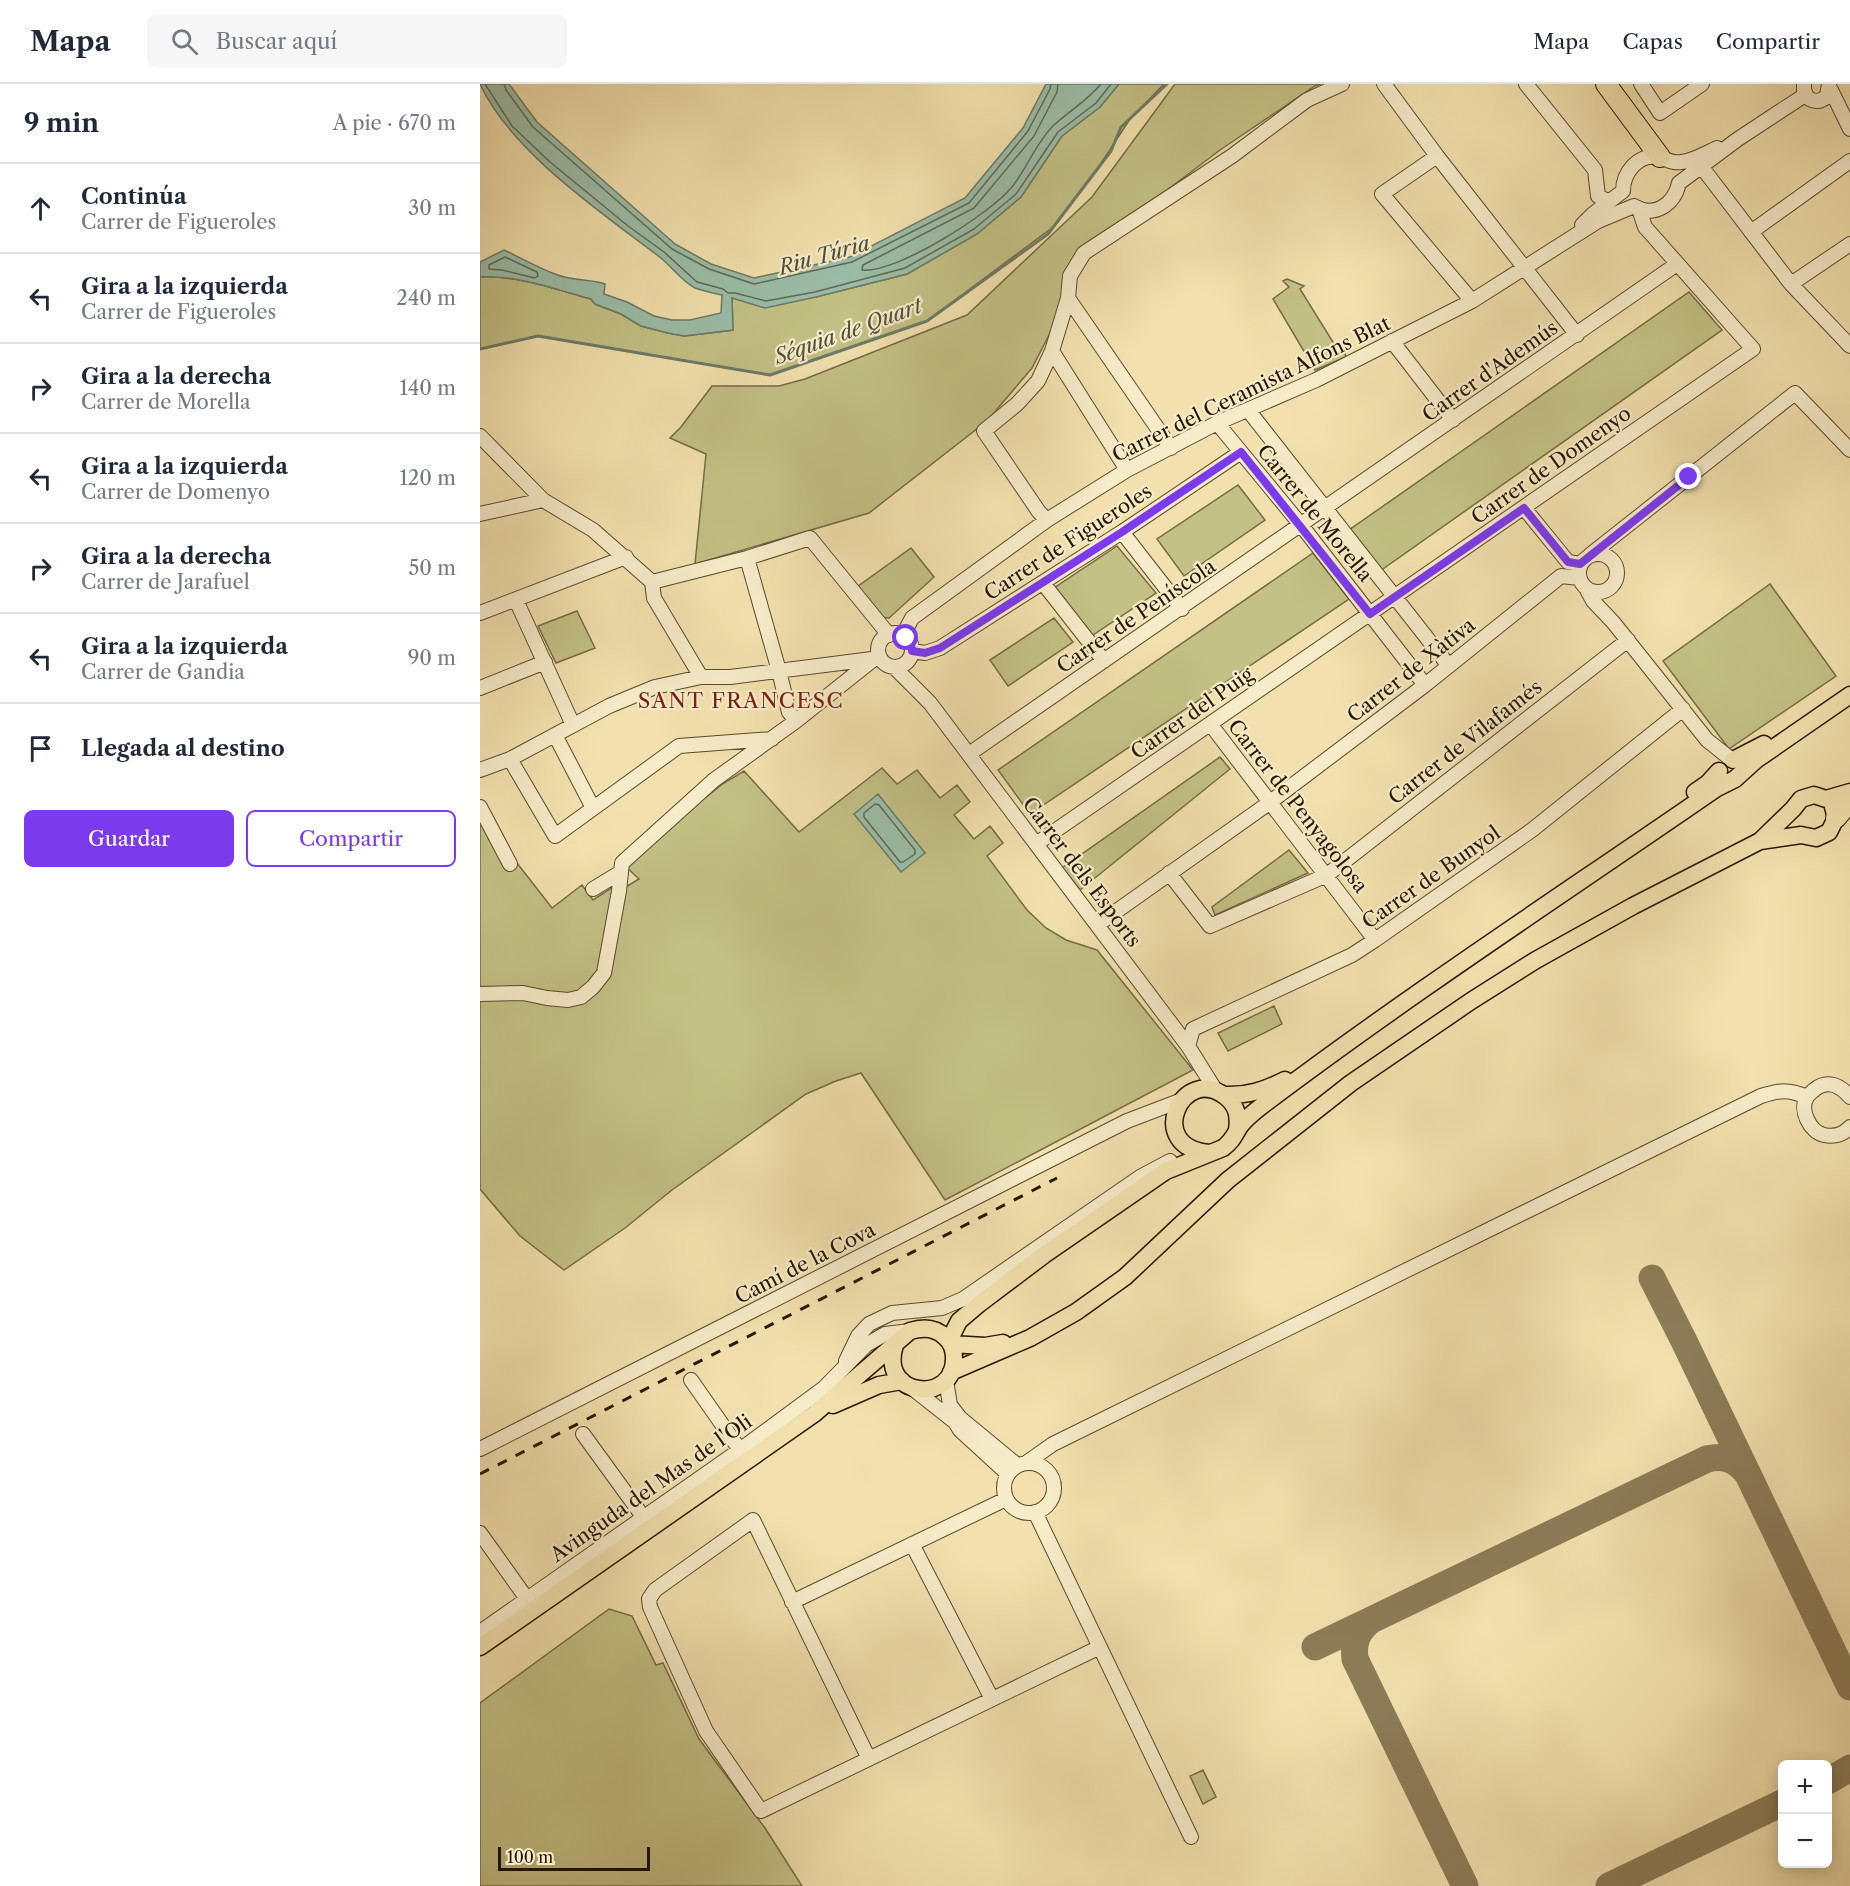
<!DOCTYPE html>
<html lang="es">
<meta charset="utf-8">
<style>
body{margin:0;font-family:"Libre Caslon Text",serif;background:#f6f6f7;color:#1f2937}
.controls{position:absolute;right:18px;bottom:18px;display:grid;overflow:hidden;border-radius:9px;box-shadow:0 3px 15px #0003}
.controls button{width:54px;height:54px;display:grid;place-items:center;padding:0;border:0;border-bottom:2px solid #e0e1e3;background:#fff;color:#1f2937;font:30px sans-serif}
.scale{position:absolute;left:18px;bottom:15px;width:152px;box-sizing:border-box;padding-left:6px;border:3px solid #271702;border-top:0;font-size:16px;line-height:21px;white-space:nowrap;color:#271702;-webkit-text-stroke:4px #f7ecca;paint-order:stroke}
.stop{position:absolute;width:18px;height:18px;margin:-14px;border:4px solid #7c3aed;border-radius:50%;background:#fff}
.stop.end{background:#7c3aed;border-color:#fff;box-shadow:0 2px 6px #0008}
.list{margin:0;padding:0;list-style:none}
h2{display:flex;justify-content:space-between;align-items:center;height:78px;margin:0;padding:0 24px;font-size:26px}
h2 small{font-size:20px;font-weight:400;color:#747a83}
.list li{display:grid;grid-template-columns:39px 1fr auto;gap:18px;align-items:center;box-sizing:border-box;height:90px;padding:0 24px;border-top:2px solid #e0e1e3}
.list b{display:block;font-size:22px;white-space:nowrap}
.list p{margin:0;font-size:20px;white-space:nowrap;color:#747a83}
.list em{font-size:20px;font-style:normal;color:#747a83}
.actions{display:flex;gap:12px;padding:18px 24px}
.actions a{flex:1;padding:14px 0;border:2px solid #7c3aed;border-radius:9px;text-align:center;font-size:21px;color:#7c3aed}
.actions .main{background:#7c3aed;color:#fff}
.icon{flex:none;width:33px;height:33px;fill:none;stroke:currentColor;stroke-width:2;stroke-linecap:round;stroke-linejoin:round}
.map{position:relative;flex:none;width:1370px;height:1802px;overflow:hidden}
header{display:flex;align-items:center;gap:36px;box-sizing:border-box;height:84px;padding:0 30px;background:#fff;border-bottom:2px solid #e0e1e3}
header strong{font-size:28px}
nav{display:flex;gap:33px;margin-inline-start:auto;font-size:21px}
.search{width:420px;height:54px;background:#f6f6f7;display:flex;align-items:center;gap:15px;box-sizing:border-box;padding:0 21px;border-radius:9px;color:#747a83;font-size:22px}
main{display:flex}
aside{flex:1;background:#fff}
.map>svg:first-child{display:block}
.green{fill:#c3c185;stroke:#756c44;stroke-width:1.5}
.water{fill:#9bbea9;stroke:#6d7b66;stroke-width:1.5}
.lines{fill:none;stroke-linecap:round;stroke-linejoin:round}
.shore{stroke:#616a56;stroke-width:1.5}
.stream{stroke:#6d7b66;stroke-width:3}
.taxiway{stroke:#8c7c58;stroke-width:27}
.minor-casing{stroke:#5a4a2d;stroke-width:16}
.major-casing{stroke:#271702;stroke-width:19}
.highway-casing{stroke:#271702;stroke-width:22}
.minor{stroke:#f7ecca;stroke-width:14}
.major{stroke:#f2e1ae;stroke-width:16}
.highway{stroke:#f2e1ae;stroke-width:20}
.rail{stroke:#271702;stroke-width:3;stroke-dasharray:10 10;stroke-linecap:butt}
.route{stroke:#7c3aed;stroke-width:8}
.labels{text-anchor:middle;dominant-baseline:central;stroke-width:4.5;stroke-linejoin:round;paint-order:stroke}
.street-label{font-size:20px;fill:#271702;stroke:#f7ecca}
.water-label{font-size:21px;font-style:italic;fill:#50513c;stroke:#f7ecca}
.neighbourhood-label{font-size:21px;letter-spacing:1.5px;fill:#7a1f14;stroke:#f7ecca}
</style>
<header>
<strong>Mapa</strong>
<div class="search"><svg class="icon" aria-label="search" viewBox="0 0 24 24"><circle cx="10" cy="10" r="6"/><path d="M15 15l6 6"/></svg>Buscar aquí</div>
<nav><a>Mapa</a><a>Capas</a><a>Compartir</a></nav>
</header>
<main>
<aside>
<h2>9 min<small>A pie · 670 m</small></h2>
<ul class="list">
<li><svg class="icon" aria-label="ahead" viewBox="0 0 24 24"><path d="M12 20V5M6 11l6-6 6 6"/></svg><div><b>Continúa</b><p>Carrer de Figueroles</p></div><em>30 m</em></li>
<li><svg class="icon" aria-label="left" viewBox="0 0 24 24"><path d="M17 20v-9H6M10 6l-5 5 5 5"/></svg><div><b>Gira a la izquierda</b><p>Carrer de Figueroles</p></div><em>240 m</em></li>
<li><svg class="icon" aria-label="right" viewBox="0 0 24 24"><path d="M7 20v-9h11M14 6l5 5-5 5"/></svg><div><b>Gira a la derecha</b><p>Carrer de Morella</p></div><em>140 m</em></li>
<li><svg class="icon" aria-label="left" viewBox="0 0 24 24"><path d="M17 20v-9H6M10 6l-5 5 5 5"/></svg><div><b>Gira a la izquierda</b><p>Carrer de Domenyo</p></div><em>120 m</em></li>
<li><svg class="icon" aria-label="right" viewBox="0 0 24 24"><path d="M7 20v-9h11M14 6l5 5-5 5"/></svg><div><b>Gira a la derecha</b><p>Carrer de Jarafuel</p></div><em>50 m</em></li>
<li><svg class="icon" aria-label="left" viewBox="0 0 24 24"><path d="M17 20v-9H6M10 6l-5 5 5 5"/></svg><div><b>Gira a la izquierda</b><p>Carrer de Gandia</p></div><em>90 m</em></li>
<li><svg class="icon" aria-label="arrive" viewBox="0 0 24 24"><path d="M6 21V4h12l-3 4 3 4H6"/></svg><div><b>Llegada al destino</b></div></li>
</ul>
<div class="actions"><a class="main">Guardar</a><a>Compartir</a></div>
</aside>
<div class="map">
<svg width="1370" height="1802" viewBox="0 0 1370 1802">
<rect width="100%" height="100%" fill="#f2e1ae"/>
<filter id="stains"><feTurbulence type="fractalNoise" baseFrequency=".00333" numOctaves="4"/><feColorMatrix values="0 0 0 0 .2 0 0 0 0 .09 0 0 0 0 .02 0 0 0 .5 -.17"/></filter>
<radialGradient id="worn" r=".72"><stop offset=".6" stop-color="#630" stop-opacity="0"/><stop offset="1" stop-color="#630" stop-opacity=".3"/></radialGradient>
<!-- green -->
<path class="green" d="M 639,0 L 684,0 L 650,35 L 616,87 L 573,143 L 447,237 L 290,291 L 58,252 L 0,265 L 0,193 C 38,191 75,205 111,215 L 115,220 L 141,230 L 161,242 L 188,249 L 204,252 L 253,246 L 252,214 L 336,213 L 427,190 L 497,150 L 541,113 L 582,52 L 620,23 Z
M 695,0 L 841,0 L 835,2 L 740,66 L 604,169 L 588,214 L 552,284 L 507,337 L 389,429 L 215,480 L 226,370 L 190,354 L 201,343 L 232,302 L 299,302 L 325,295 L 487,231 L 612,113 Z
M 807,195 L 824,202 L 820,205 L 856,263 L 862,260 L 866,273 L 835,286 L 793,215 L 809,203 L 803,197 Z
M 1209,208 L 1242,246 L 900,487 L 869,446 Z
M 758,401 L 785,436 L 704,492 L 677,455 Z
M 637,462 L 676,509 L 610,553 L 574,504 Z
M 431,464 L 454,493 L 409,534 L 399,533 L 377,503 Z
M 833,469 L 869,515 L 550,730 L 518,686 Z
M 1290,500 L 1356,592 L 1249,665 L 1183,577 Z
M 97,527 L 115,564 L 76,579 L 58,542 Z
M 574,534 L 593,558 L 528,602 L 510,576 Z
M 740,673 L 750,685 L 600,806 L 582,784 Z
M 402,684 L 417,700 L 437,686 L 460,714 L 477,701 L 490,718 L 474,731 L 494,755 L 510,742 L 523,759 L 507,772 L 547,826 L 566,844 L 586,856 L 617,866 L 713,986 L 465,1116 L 381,989 L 356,997 L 326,1010 L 192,1106 L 145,1144 L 84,1186 L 40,1152 L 0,1105 L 0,730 L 28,785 L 37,779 L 72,824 L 102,801 L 113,816 L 136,801 L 139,807 L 159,795 L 142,779 L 244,699 L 264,687 L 319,748 Z
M 809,766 L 828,789 L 735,831 L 732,823 Z
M 794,922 L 802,940 L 748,967 L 738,949 Z
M 129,1525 L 152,1532 L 176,1581 L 183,1579 L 219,1655 L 285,1744 L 322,1802 L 0,1802 L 0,1619 Z
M 723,1686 L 736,1713 L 723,1720 L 710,1692 Z"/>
<!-- water -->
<path class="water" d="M 0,0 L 29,0 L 57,38 L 195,160 L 231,180 L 274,194 L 370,173 L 485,114 L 543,44 L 566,0 L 639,0 L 620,23 L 582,52 L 541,113 L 497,150 L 427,190 L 336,213 L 285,224 L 252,214 L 253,246 L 204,252 L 188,249 L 161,242 L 141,230 L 115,220 L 111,215 C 75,205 38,191 0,193 L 0,178 L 24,166 C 41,174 58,184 75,190 C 91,197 109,195 125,200 L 124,210 L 147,218 L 174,232 L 192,236 L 210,236 L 241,229 L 242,211 C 233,209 223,207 215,204 C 201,197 190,180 177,171 C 118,126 31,67 0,0 Z
M 398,710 L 445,769 L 421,788 L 374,730 Z"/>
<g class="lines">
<!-- shore -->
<path class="shore" d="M 5,0 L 32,42 L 70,78 L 148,142 L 184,168 L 217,198 L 243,205 L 248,209 L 255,209 L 286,217 L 335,208 L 425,184 L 494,145 L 536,110 L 578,48 L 616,19 L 631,0
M 24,0 L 26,6 L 53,43 L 192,165 L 229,185 L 274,200 L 372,178 L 489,119 L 548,47 L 570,5 L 571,0
M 578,0 L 577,8 L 554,52 L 494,124 L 383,181 L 382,186 C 416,190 511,129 532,103 C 547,84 556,59 573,42 C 589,27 607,17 621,0
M 25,173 L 57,188 L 58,192 L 55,194 L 22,186 L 9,185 L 9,181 Z
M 395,720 L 399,721 L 435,766 L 435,770 L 423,778 L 420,778 L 384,733 L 384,729 Z"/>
<!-- stream -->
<path class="stream" d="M 0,265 L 58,252 L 290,291 L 447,237 L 568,150 L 631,67 L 641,43 L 687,0"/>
<!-- taxiway -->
<path class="taxiway" d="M 1172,1194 L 1204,1257 L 1370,1603
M 890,1537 C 877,1548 873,1558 875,1575 L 985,1802
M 835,1563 L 1227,1375 C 1244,1371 1255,1375 1266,1388
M 1348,1697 L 1370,1684
M 1129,1802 L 1302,1719"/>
<defs>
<path id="minor" d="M 904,0 L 957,72 L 1097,251
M 1046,0 L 1115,86 L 1118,112 L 1129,118
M 1161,0 L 1180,29 L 1222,0
M 1324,0 L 1324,6 L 1327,13 C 1334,19 1341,18 1347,12 L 1349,0
M 1350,4 L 1370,45
M 957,72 L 902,110 L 992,217
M 1221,82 L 1311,200 L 1370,262
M 1102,141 L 1113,130 L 1143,107 C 1143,89 1158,69 1179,73 C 1187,75 1192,80 1201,78 C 1213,77 1226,69 1237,64
M 1271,148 L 1370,77
M 1311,200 L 1370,160
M 588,214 L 691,364
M 912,257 L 973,336
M 572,267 L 647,386
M 768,326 L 969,582
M 737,339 L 821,441 L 945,601
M 0,352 L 63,416 L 113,446 L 172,498 L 174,514 L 221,593
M 1044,424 L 1088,478 L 1100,480
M 0,430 L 63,416
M 567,436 L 559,428 L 504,347 L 537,320 L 558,297 L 572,267 L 588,214 L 590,192 L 604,169 L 752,72 L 827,16 L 862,0
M 642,448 L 702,525
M1099 489a19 19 0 1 1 38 0a19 19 0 1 1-38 0Z
M 1110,471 L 1315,309 L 1370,366
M 267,474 L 299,587 L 309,628 L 316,637
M 172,498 L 267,474 L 330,454 L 409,551
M 563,499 L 624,577
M 1106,504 L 1113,517 L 1133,538 L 1227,656 L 1252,676
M 36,516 L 93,641
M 0,529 L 146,473
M398 566a17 17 0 1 1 34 0a17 17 0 1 1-34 0Z
M 423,551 L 432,534 L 567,436 L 647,386 L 737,339 L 836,296 L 992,217 L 1118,137 L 1154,122 C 1174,134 1194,121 1199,99 L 1258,55 L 1325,11
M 432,567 L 445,569 L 460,564 L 642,448 L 761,368
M 414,583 L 450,619 L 708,962 L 736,1007
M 0,604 L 65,578
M 731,641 L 895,856
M 75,651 L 113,724
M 489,670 L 1197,180
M 30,675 L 75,752 L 199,662 L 292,655
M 0,686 L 30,675 L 129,622 L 175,603 L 221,593 L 250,593 L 392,575
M 0,723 L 30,780
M 556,760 L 1273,265 L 1165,143 L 1159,125
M 689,789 L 730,842 L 847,791 L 1148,556
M 113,805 L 141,788
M 617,841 L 789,719 L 945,601 L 1081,492 L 1099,494
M 0,910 L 43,909 L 67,914 L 88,916 L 101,913 L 113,903 L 124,889 L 139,807 L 142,779 L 234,696 L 316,637 L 399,571
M 708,962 L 713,945 L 872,871 L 895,856 L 1052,746 L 1203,625
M 1370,1013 C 1360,1001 1347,995 1334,1006 C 1333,1007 1327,1012 1327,1013 C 1319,1026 1330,1048 1344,1051 C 1354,1053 1363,1051 1370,1043
M 366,1277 L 378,1252 L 389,1240 L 412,1229 L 462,1224 L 483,1215 L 660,1093 L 690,1077
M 211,1296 L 260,1366
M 466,1296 L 470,1321 L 480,1334 L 537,1381
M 432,1304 L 475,1338 L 480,1346 L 528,1390
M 103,1350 L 164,1434
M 0,1365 L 647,1037 L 702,1016
M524 1404a25 25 0 1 1 50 0a25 25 0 1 1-50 0Z
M 546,1379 L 573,1360 L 1281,1012 C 1300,1006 1308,1005 1327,1013
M 555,1428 L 711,1753
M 0,1449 L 47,1515
M 432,1460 L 512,1615
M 312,1518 L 526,1415
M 0,1548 L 260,1366 L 344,1304 L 386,1261 L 405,1250 L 430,1247
M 389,1675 L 273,1436 L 175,1506 L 169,1515 L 170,1523 L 226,1647 L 281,1727 L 620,1563"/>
<path id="major" d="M 1253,676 L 1284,660
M 1215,708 L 1228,699 L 1239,687
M 1280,757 L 1321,751 L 1336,754 L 1349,748 L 1356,734 L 1353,723
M 744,1011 C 767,1012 785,1006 805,996
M 730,1069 C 663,1064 703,978 746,1013 C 757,1022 759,1032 757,1046
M 469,1257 L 479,1237 L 499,1220 L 564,1171 L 686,1087 L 743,1064 C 750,1059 753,1054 757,1047 C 762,1037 774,1028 783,1021 C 930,910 1085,809 1237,704 L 1255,695 L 1276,676 L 1370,611
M 471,1260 L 505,1262 L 523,1259
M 471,1288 L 550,1254 L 596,1228 L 645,1193 L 748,1096 L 871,999 L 991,917 L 1056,876 L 1153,822 L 1280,757 L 1313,725 L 1321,715 L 1334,711 L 1346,715 L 1370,708
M 353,1321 L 399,1301 L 422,1297
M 0,1563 L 334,1330 L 430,1247 C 443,1243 455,1243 465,1253 C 471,1258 474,1266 474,1274 C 475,1321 398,1314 415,1261"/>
<path id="highway" d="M 1126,0 L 1180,73
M 1356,734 L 1370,717"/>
</defs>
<!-- minor casing -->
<use href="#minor" class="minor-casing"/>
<!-- major casing -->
<use href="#major" class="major-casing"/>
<!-- highway casing -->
<use href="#highway" class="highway-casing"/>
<!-- minor -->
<use href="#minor" class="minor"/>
<!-- major -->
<use href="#major" class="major"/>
<!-- highway -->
<use href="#highway" class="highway"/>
<!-- rail -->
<path class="rail" d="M 0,1390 L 577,1094"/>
</g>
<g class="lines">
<!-- route -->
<path class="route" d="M 426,554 L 431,560 L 432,567 L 445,569 L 460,564 L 642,448 L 761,368 L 890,530 L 1044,424 L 1088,478 L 1100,480 L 1209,393"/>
</g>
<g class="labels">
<!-- street labels -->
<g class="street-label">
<text transform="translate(1010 287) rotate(-35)">Carrer d'Ademús</text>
<text transform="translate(771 305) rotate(-26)">Carrer del Ceramista Alfons Blat</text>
<text transform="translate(1071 381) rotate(-35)">Carrer de Domenyo</text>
<text transform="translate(835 429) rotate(51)">Carrer de Morella</text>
<text transform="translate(588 458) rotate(-33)">Carrer de Figueroles</text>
<text transform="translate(656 532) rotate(-34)">Carrer de Peníscola</text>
<text transform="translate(931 586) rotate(-38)">Carrer de Xàtiva</text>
<text transform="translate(712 629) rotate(-35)">Carrer del Puig</text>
<text transform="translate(985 658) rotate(-38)">Carrer de Vilafamés</text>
<text transform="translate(818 722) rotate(52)">Carrer de Penyagolosa</text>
<text transform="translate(602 788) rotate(53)">Carrer dels Esports</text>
<text transform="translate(951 793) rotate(-35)">Carrer de Bunyol</text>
<text transform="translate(325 1179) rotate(-27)">Camí de la Cova</text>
<text transform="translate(171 1404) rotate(-35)">Avinguda del Mas de l'Oli</text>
</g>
<!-- water labels -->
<g class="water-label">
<text transform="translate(344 171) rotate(-16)">Riu Túria</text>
<text transform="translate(368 247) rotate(-20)">Séquia de Quart</text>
</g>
<!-- neighbourhood labels -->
<g class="neighbourhood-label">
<text x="261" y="616">SANT FRANCESC</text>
</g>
</g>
<rect width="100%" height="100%" filter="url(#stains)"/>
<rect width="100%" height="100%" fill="url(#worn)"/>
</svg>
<div class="controls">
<button>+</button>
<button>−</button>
</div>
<div class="scale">100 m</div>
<div class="stop" style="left:426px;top:554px"></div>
<div class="stop end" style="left:1209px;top:393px"></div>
</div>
</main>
